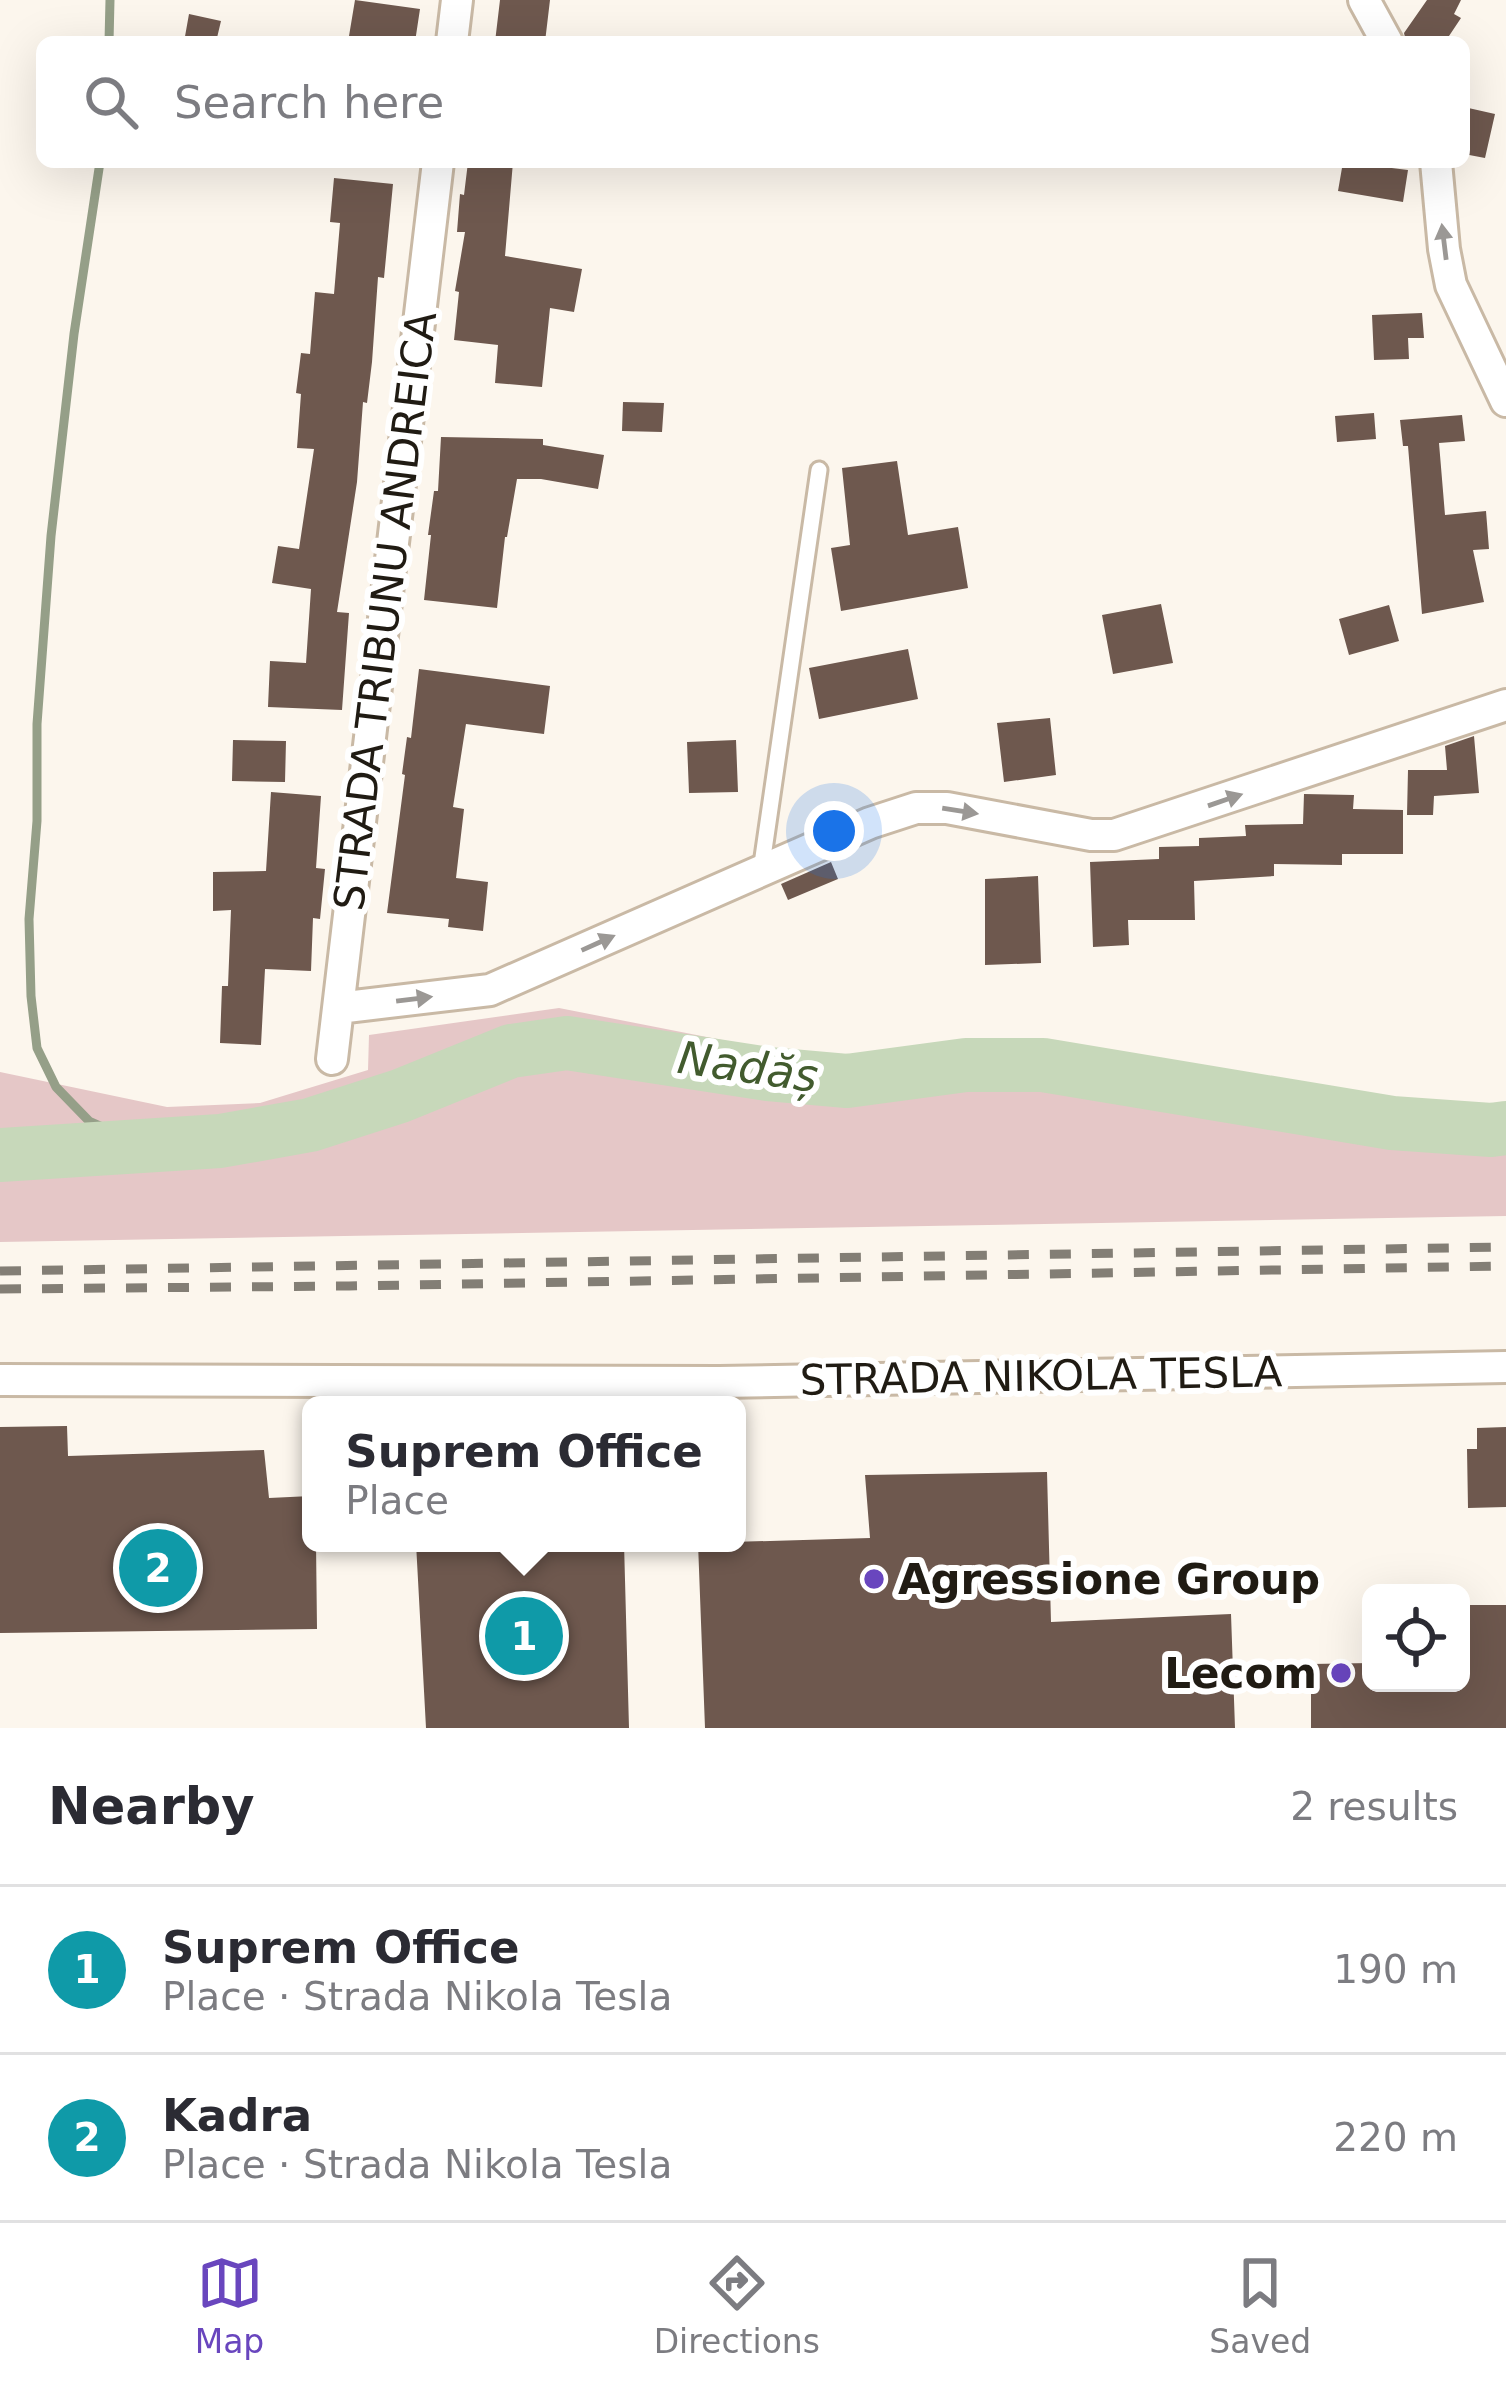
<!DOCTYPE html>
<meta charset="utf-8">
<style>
body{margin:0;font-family:"DejaVu Sans",sans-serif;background:#f2f2f3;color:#2b2b33}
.controls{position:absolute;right:36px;bottom:36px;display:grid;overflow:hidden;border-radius:18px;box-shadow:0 12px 48px #0002}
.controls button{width:108px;height:108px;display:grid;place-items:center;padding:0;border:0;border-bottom:3px solid #e1e1e2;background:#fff;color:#2b2b33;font:60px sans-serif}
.you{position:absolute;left:834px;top:831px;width:42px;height:42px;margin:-30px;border:9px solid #fff;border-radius:50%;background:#1a73e8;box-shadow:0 0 0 18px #1a73e833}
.badge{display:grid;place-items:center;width:78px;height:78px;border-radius:50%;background:#6946be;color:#fff;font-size:39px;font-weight:700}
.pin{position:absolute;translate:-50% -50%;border:6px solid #fff;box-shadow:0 3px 12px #0006}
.popup{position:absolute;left:302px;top:1396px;width:444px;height:156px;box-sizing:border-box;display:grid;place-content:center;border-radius:18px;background:#fff;filter:drop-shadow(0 3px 9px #0005);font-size:39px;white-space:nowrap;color:#7c7c81}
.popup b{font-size:45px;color:#2b2b33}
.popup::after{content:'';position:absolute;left:50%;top:100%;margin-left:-24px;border:24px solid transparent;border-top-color:#fff}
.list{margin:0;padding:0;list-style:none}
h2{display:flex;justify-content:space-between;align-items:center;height:156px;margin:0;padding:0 48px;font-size:51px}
h2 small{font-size:39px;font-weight:400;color:#7c7c81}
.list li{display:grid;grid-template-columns:78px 1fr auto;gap:36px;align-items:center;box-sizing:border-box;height:168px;padding:0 48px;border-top:3px solid #e1e1e2}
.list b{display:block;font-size:45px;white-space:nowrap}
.list p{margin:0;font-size:39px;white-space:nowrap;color:#7c7c81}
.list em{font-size:39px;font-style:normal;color:#7c7c81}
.icon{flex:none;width:66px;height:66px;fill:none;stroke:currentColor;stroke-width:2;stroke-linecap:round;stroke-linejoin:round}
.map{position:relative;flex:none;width:1506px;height:1728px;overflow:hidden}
.search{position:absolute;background:#fff;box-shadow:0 12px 48px #0002;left:36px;right:36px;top:36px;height:132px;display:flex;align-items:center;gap:30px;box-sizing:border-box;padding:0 42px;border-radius:18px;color:#7c7c81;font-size:45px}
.sheet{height:492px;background:#fff}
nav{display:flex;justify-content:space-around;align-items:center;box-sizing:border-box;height:168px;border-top:3px solid #e1e1e2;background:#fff;font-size:33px;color:#7c7c81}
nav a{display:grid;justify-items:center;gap:6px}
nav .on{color:#6946be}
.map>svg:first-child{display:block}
.green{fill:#e5c7c7}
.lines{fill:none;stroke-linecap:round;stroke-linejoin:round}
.stream{stroke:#959f88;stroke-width:9}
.river{stroke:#c7d8ba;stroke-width:54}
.building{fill:#6e584e}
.lane-casing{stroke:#c9b9a5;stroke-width:21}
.street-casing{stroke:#c9b9a5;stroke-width:36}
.lane{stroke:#fff;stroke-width:15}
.street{stroke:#fff;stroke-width:30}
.rail{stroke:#837e75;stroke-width:9;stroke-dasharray:21 21;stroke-linecap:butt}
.oneway{fill:#9b9895}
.poi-dot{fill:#6946be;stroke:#fff;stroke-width:4.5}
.labels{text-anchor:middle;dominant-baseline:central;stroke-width:12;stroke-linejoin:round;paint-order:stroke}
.street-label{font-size:42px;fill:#201b13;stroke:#fff}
.poi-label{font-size:42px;font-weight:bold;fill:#201b13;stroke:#fff;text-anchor:start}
.water-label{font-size:45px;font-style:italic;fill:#425b2e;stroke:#fff}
</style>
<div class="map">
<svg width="1506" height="1728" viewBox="0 0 1506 1728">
<rect width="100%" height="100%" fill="#fcf6ed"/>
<!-- green -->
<path class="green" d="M 559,1008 L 834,1062 L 1001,1050 L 1110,1055 L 1410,1108 L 1461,1112 L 1506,1110 L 1506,1216 L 0,1242 L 0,1072 L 167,1107 L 260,1103 L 368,1070 L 369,1035 Z"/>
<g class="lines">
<!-- stream -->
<path class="stream" d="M 109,42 L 110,0
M 100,162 L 74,334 L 51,536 L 37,724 L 37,821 L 29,919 L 31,996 L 37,1048 L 56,1087 L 89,1121 L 141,1144"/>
<!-- river -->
<path class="river" d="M 0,1155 L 220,1141 L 310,1125 L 400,1096 L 511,1051 L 567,1043 L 768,1074 L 847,1081 L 966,1065 L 1043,1065 L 1392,1123 L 1491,1130 L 1506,1128"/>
</g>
<!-- building -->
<path class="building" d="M 355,0 L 420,9 L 415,42 L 348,42 Z
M 500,0 L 550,0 L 545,42 L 495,42 Z
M 1427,0 L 1461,0 L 1454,14 L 1461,18 L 1445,42 L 1406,42 L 1404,33 Z
M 189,14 L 221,21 L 216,42 L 184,42 Z
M 1464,107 L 1495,114 L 1485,158 L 1464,154 Z
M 468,162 L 513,162 L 505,256 L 582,269 L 574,312 L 550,308 L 542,387 L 495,383 L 498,345 L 454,340 L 459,292 L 455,291 L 465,232 L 457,232 L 460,194 L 464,195 Z
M 1343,162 L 1408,170 L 1403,202 L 1338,191 Z
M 334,178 L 393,184 L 384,278 L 378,277 L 372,362 L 367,403 L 363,402 L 357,482 L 337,612 L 349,613 L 342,710 L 268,707 L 270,661 L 306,663 L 311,589 L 272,583 L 278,546 L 299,549 L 314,449 L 297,448 L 301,394 L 296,393 L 301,353 L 310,354 L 315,292 L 334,294 L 340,223 L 330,222 Z
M 1422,313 L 1424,338 L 1408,338 L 1409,359 L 1374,360 L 1372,315 Z
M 623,402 L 664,403 L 662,432 L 622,431 Z
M 1374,413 L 1376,439 L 1337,442 L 1335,416 Z
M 1462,415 L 1465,441 L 1439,443 L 1445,515 L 1486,511 L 1489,549 L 1473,550 L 1484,602 L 1422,614 L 1408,446 L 1403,446 L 1400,420 Z
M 441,437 L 543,439 L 543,445 L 604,455 L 598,489 L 541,479 L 517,479 L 507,537 L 505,537 L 497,608 L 424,600 L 431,535 L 428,535 L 434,491 L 438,491 Z
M 897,461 L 908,535 L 958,527 L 968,588 L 841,611 L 831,548 L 850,545 L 842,468 Z
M 1161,604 L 1173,663 L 1113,674 L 1102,615 Z
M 1389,605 L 1399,641 L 1349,655 L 1339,619 Z
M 908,649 L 918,699 L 819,719 L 809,668 Z
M 419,669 L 550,686 L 544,734 L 466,724 L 453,807 L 464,809 L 456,878 L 488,882 L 483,931 L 448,927 L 449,919 L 387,913 L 405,775 L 402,774 L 407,737 L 411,738 Z
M 1050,718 L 1056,775 L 1004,782 L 997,723 Z
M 1474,736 L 1479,793 L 1434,796 L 1433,815 L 1407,815 L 1408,770 L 1447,770 L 1445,746 Z
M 233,740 L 286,741 L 285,782 L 232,781 Z
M 736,740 L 738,792 L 689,793 L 687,742 Z
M 271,792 L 321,796 L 316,868 L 325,869 L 320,919 L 313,918 L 311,971 L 265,969 L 261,1045 L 220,1043 L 222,986 L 228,986 L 231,910 L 213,911 L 213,872 L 266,871 Z
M 1304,794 L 1354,795 L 1353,809 L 1403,810 L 1403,854 L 1342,854 L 1342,865 L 1274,864 L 1274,876 L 1194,881 L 1195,920 L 1128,920 L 1129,945 L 1093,947 L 1090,862 L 1159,859 L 1159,847 L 1199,846 L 1199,838 L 1246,836 L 1245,825 L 1303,824 Z
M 831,862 L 838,879 L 788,900 L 781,884 Z
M 1038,876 L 1041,963 L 985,965 L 985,879 Z
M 67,1426 L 68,1456 L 264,1450 L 269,1498 L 311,1496 L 311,1543 L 316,1543 L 317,1629 L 0,1633 L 0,1427 Z
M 1506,1427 L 1506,1507 L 1468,1508 L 1467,1449 L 1477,1449 L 1477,1428 Z
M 1047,1472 L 1051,1622 L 1231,1614 L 1235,1728 L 705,1728 L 698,1543 L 870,1538 L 865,1475 Z
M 416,1543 L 624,1543 L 629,1728 L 426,1728 Z
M 1461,1605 L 1506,1605 L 1506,1728 L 1311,1728 L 1311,1664 L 1371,1663 L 1371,1683 L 1461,1683 Z"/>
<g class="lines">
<defs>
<path id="lane" d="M 761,871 L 819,470"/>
<path id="street" d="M 1364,0 L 1387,42
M 452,42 L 457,0
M 1436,162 L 1444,249 L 1451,285 L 1506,401
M 338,1008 L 490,990 L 870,823 L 916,808 L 947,808 L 1091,835 L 1114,835 L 1506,705
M 332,1059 L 438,162
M 0,1380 L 719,1382 L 1506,1367"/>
</defs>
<!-- lane casing -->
<use href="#lane" class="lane-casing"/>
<!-- street casing -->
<use href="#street" class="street-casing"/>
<!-- lane -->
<use href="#lane" class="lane"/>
<!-- street -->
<use href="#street" class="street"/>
<!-- rail -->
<path class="rail" d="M 0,1271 L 1506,1247
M 0,1289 L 349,1286 L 1506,1266"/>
</g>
<!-- one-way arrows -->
<defs><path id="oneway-solid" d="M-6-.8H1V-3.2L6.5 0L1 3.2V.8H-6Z" transform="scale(3)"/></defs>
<g class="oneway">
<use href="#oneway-solid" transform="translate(1444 242) rotate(-97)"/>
<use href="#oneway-solid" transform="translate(1225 800) rotate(-19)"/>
<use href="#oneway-solid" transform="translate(960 811) rotate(9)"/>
<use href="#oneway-solid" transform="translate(598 943) rotate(-24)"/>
<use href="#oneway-solid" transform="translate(414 999) rotate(-7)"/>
</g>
<!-- markers -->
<g class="poi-dot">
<circle cx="874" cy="1579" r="12"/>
<circle cx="1341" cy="1673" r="12"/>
</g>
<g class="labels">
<!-- street labels -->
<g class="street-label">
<text transform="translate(385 611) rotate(-83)">STRADA TRIBUNU ANDREICA</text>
<text transform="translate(1041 1376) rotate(-1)">STRADA NIKOLA TESLA</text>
</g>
<!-- poi labels -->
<g class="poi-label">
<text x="898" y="1579">Agressione Group</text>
<text x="1317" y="1673" text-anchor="end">Lecom</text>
</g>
<!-- water labels -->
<g class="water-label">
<text transform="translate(748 1067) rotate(8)">Nadăș</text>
</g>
</g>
</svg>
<div class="controls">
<button><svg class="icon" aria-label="locate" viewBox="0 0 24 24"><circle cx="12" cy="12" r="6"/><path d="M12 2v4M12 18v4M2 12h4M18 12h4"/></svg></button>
</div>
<div class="you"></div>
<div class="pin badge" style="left:524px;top:1636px;background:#0f9aa8">1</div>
<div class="popup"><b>Suprem Office</b>Place</div>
<div class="pin badge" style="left:158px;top:1568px;background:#0f9aa8">2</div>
<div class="search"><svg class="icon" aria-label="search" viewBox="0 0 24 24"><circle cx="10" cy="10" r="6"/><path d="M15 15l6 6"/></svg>Search here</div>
</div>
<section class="sheet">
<h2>Nearby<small>2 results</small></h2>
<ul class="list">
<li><span class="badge" style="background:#0f9aa8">1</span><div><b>Suprem Office</b><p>Place · Strada Nikola Tesla</p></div><em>190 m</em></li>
<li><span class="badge" style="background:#0f9aa8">2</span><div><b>Kadra</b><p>Place · Strada Nikola Tesla</p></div><em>220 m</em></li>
</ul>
</section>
<nav>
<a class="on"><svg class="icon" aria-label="map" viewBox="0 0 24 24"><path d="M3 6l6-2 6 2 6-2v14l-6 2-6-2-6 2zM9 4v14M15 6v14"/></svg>Map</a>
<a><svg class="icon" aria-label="directions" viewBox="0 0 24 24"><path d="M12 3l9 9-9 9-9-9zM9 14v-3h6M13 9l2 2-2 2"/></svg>Directions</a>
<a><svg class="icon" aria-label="saved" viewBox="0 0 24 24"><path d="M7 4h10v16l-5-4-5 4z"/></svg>Saved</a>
</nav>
